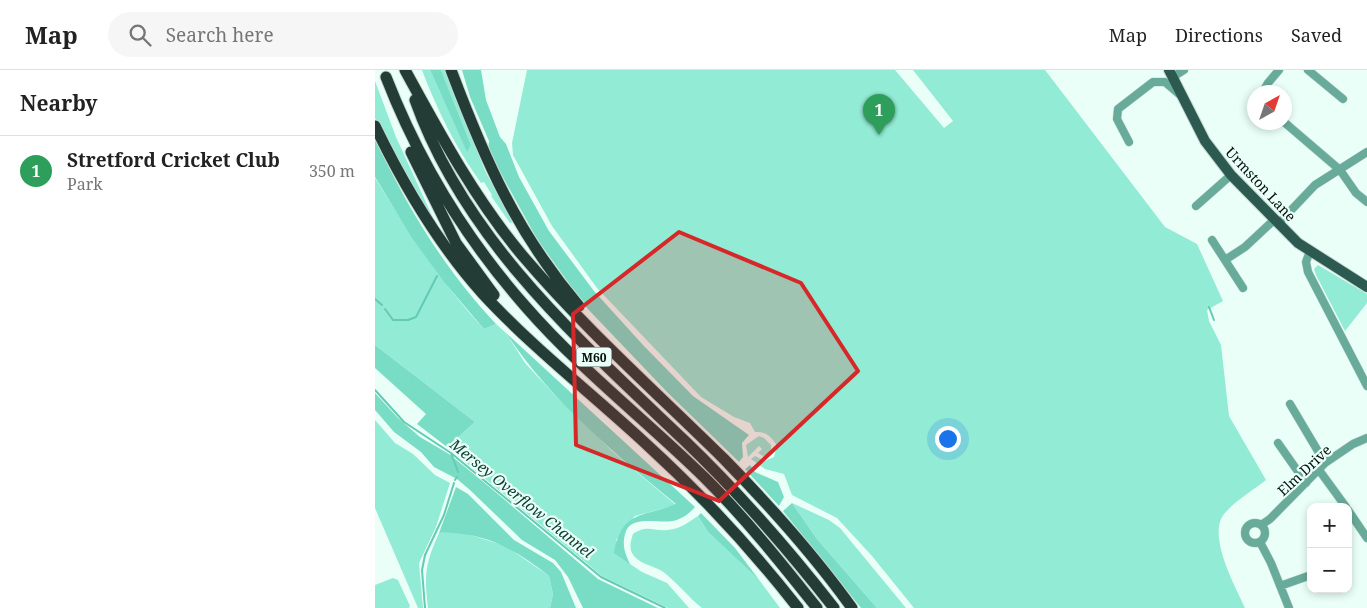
<!DOCTYPE html>
<meta charset="utf-8">
<style>
body{margin:0;font-family:"Noto Serif",serif;background:#f6f6f6;color:#222}
.controls{position:absolute;right:15px;bottom:15px;display:grid;overflow:hidden;border-radius:10px;box-shadow:0 2px 8px #0003}
.controls button{width:45px;height:45px;display:grid;place-items:center;padding:0;border:0;border-bottom:1px solid #e0e0e0;background:#fff;color:#222;font:25px sans-serif}
.compass{position:absolute;left:872px;top:15px;width:45px;height:45px;border-radius:50%;background:#fff;box-shadow:0 2px 8px #0003;rotate:40deg}
.you{position:absolute;left:572px;top:368px;width:18px;height:18px;margin:-12px;border:4px solid #fff;border-radius:50%;background:#1a73e8;box-shadow:0 0 0 8px #1a73e833}
.badge{display:grid;place-items:center;width:32px;height:32px;border-radius:50%;background:#0b8043;color:#fff;font-size:16px;font-weight:700}
.pin{position:absolute;translate:-50% -41px;filter:drop-shadow(0 1px 2px #0008)}
.pin::after{content:'';position:absolute;top:26px;width:18px;height:15px;background:inherit;clip-path:polygon(0 0,100% 0,50% 100%)}
.list{margin:0;padding:0;list-style:none}
h2{display:flex;justify-content:space-between;align-items:center;height:65px;margin:0;padding:0 20px;font-size:21px}
h2 small{font-size:16px;font-weight:400;color:#767676}
.list li{display:grid;grid-template-columns:32px 1fr auto;gap:15px;align-items:center;box-sizing:border-box;height:70px;padding:0 20px;border-top:1px solid #e0e0e0}
.list b{display:block;font-size:19px;white-space:nowrap}
.list p{margin:0;font-size:16px;white-space:nowrap;color:#767676}
.list em{font-size:16px;font-style:normal;color:#767676}
.icon{flex:none;width:28px;height:28px;fill:none;stroke:currentColor;stroke-width:2;stroke-linecap:round;stroke-linejoin:round}
.map{position:relative;flex:none;width:992px;height:538px;overflow:hidden}
header{display:flex;align-items:center;gap:30px;box-sizing:border-box;height:70px;padding:0 25px;background:#fff;border-bottom:1px solid #e0e0e0}
header strong{font-size:24px}
nav{display:flex;gap:28px;margin-inline-start:auto;font-size:18px}
.search{width:350px;height:45px;background:#f6f6f6;display:flex;align-items:center;gap:12px;box-sizing:border-box;padding:0 18px;border-radius:28px;color:#767676;font-size:19px}
main{display:flex}
aside{flex:1;background:#fff}
.map>svg:first-child{display:block}
.green{fill:#92ebd5}
.forest{fill:#79ddc6}
.lines{fill:none;stroke-linecap:round;stroke-linejoin:round}
.stream{stroke:#65cab2;stroke-width:2}
.minor-casing{stroke:#c5d9d2;stroke-width:9}
.major-casing{stroke:#c5d9d2;stroke-width:12}
.highway-casing{stroke:#c5d9d2;stroke-width:13}
.minor{stroke:#68ab9a;stroke-width:8}
.major{stroke:#2c5a50;stroke-width:10}
.highway{stroke:#243c36;stroke-width:11}
.marked{fill:#d62828;fill-opacity:0.2;stroke:#d62828;stroke-width:4;stroke-linejoin:round}
.labels{text-anchor:middle;dominant-baseline:central;stroke-width:4.5;stroke-linejoin:round;paint-order:stroke}
.shield{fill:#e9fff8;stroke:#4a5753;stroke-width:1}
.shield-label{font-size:12px;font-weight:bold;fill:#060f0c}
.street-label{font-size:14px;fill:#060f0c;stroke:#e9fff8}
.water-label{font-size:15px;font-style:italic;fill:#0d3c33;stroke:#e9fff8}
</style>
<header>
<strong>Map</strong>
<div class="search"><svg class="icon" aria-label="search" viewBox="0 0 24 24"><circle cx="10" cy="10" r="6"/><path d="M15 15l6 6"/></svg>Search here</div>
<nav><a>Map</a><a>Directions</a><a>Saved</a></nav>
</header>
<main>
<aside>
<h2>Nearby<small></small></h2>
<ul class="list">
<li><span class="badge" style="background:#2e9e5b">1</span><div><b>Stretford Cricket Club</b><p>Park</p></div><em>350 m</em></li>
</ul>
</aside>
<div class="map">
<svg width="992" height="538" viewBox="0 0 992 538">
<rect width="100%" height="100%" fill="#e9fff8"/>
<!-- green -->
<path class="green" d="M 47,0 L 55,0 L 92,81 L 96,75 L 66,0 L 70,0 L 111,103 L 138,152 L 135,153 L 116,126 L 117,125 L 109,112 L 106,113 C 81,78 62,40 47,0 Z
M 152,0 L 520,0 L 569,58 L 578,51 L 538,0 L 670,0 L 790,157 L 822,174 L 848,231 L 832,240 L 834,251 L 846,275 L 854,346 L 891,410 C 878,420 860,431 849,444 C 832,466 860,516 870,538 L 539,538 L 497,486 L 462,448 L 417,425 L 409,404 L 390,399 L 376,389 L 380,386 L 390,391 L 399,387 L 402,376 C 397,367 391,361 380,362 L 375,353 L 359,347 L 326,327 L 222,218 L 177,156 L 138,85 L 137,73 Z
M 0,11 L 21,67 L 64,161 L 0,48 Z
M 0,108 C 33,161 66,213 109,259 L 121,254 L 131,263 L 150,293 L 179,324 L 238,382 L 301,435 L 260,446 L 241,470 L 255,494 L 267,502 L 292,513 L 314,538 L 293,538 L 227,506 L 72,377 L 100,352 L 0,275 Z
M 943,195 L 992,224 L 992,233 L 970,261 L 941,205 L 939,199 Z
M 0,350 L 20,373 L 38,384 L 60,405 L 75,413 L 61,457 L 44,493 L 48,538 L 43,538 L 0,438 Z
M 384,366 L 389,368 L 396,375 L 396,384 L 388,386 L 383,383 L 387,379 L 384,376 L 373,387 L 371,375 Z
M 417,433 L 454,450 L 465,458 L 531,538 L 502,538 L 442,469 Z
M 323,446 L 333,462 L 385,511 L 405,538 L 327,538 C 313,527 302,512 287,501 C 277,495 263,494 257,483 C 254,477 256,470 258,464 C 273,454 278,462 293,460 C 305,459 314,452 323,446 Z
M 86,462 L 131,476 L 174,506 L 178,524 L 175,538 L 53,538 C 49,505 50,494 64,463 Z
M 18,508 L 23,510 L 35,536 L 34,538 L 0,538 L 0,515 Z"/>
<!-- forest -->
<path class="forest" d="M 55,0 L 66,0 L 96,75 L 92,82 Z
M 87,0 L 106,0 L 111,30 L 125,67 L 131,74 L 144,107 L 174,161 L 219,221 L 268,275 L 318,326 L 374,365 L 367,373 L 368,387 L 364,392 L 293,323 L 210,236 L 162,169 L 113,80 L 114,71 L 95,27 Z
M 0,68 C 30,135 71,201 121,254 L 109,259 L 69,212 L 37,168 L 0,107 Z
M 131,263 L 320,437 C 314,444 307,449 298,451 C 283,454 255,444 250,464 C 247,476 250,483 255,494 L 239,483 C 246,440 269,447 301,434 C 239,383 176,331 131,263 Z
M 0,275 L 100,352 L 72,377 L 42,354 L 51,344 L 0,298 Z
M 0,323 L 23,348 L 45,367 L 74,384 L 111,414 L 223,509 L 283,538 L 208,538 L 193,507 L 180,490 L 147,470 L 95,420 L 82,409 L 59,397 L 46,382 L 19,362 L 0,340 Z
M 375,395 L 380,402 L 403,412 L 409,427 L 404,436 L 370,399 Z
M 81,417 L 93,424 L 139,470 L 178,493 L 186,502 L 201,538 L 175,538 L 178,524 L 174,506 C 141,479 107,461 64,463 Z
M 417,433 L 442,469 L 502,538 L 486,538 L 408,441 Z
M 326,443 L 360,478 L 385,511 L 333,462 L 323,446 Z"/>
<g class="lines">
<!-- stream -->
<path class="stream" d="M 0,229 L 7,235
M 834,237 L 839,250
M 10,239 L 18,250 L 33,250 L 41,247 L 62,206
M 0,320 L 29,352 L 76,383 L 226,507 L 290,538
M 76,383 L 83,402
M 80,410 L 82,407
M 50,538 L 47,500 L 50,485 L 69,445 L 79,413"/>
<defs>
<path id="minor" d="M 933,0 L 968,29
M 798,7 L 809,0
M 888,22 L 893,13 L 904,0
M 909,52 L 965,100 L 981,123 L 992,132
M 754,72 L 742,49 L 743,39 L 778,12 L 790,12 L 804,24
M 821,136 L 856,105
M 903,154 L 940,115 L 992,82
M 837,170 L 868,218
M 935,181 L 931,192 L 933,202 L 992,316
M 850,190 L 870,177 L 899,150
M 915,334 L 950,393
M 903,373 L 931,413
M 944,400 L 971,437
M 973,440 L 992,468
M870 463a10 10 0 1 1 20 0a10 10 0 1 1-20 0Z
M 886,455 L 895,449 L 950,393 L 978,374 L 992,368
M 885,472 L 896,493 L 914,538
M 905,516 L 936,505"/>
<path id="major" d="M 794,0 L 830,71 L 856,105 L 923,173 L 992,217"/>
<path id="highway" d="M 30,0 C 65,64 100,129 147,185 C 209,258 281,322 349,389 C 395,436 439,485 477,538
M 76,0 C 110,90 141,162 204,236
M 11,7 C 44,92 91,169 151,237 C 206,300 272,351 331,409 C 371,449 407,494 442,538
M 40,30 C 90,171 205,271 310,371 C 364,423 413,479 459,538
M 0,56 C 29,116 63,174 108,224 C 157,277 216,323 269,372 C 325,423 377,479 423,538
M 36,82 L 81,173 L 119,225"/>
</defs>
<!-- minor casing -->
<use href="#minor" class="minor-casing"/>
<!-- major casing -->
<use href="#major" class="major-casing"/>
<!-- highway casing -->
<use href="#highway" class="highway-casing"/>
<!-- minor -->
<use href="#minor" class="minor"/>
<!-- major -->
<use href="#major" class="major"/>
<!-- highway -->
<use href="#highway" class="highway"/>
</g>
<!-- marked area -->
<path class="marked" d="M 304,162 L 426,213 L 483,301 L 344,431 L 201,375 L 198,244 Z"/>
<g class="labels">
<!-- shield labels -->
<rect class="shield" x="201.5" y="277.5" width="35" height="19" rx="4"/>
<g class="shield-label">
<text x="219" y="287">M60</text>
</g>
<!-- street labels -->
<g class="street-label">
<text transform="translate(886 114) rotate(47)">Urmston Lane</text>
<text transform="translate(929 400) rotate(-43)">Elm Drive</text>
</g>
<!-- water labels -->
<g class="water-label">
<text transform="translate(147 428) rotate(39)">Mersey Overflow Channel</text>
</g>
</g>
</svg>
<div class="controls">
<button>+</button>
<button>−</button>
</div>
<svg class="compass" viewBox="-18 -18 36 36"><path d="M0-13l5 13h-10z" fill="#e53935"/><path d="M0 13l5-13h-10z" fill="#767676"/></svg>
<div class="you"></div>
<div class="pin badge" style="left:504px;top:65px;background:#2e9e5b">1</div>
</div>
</main>
